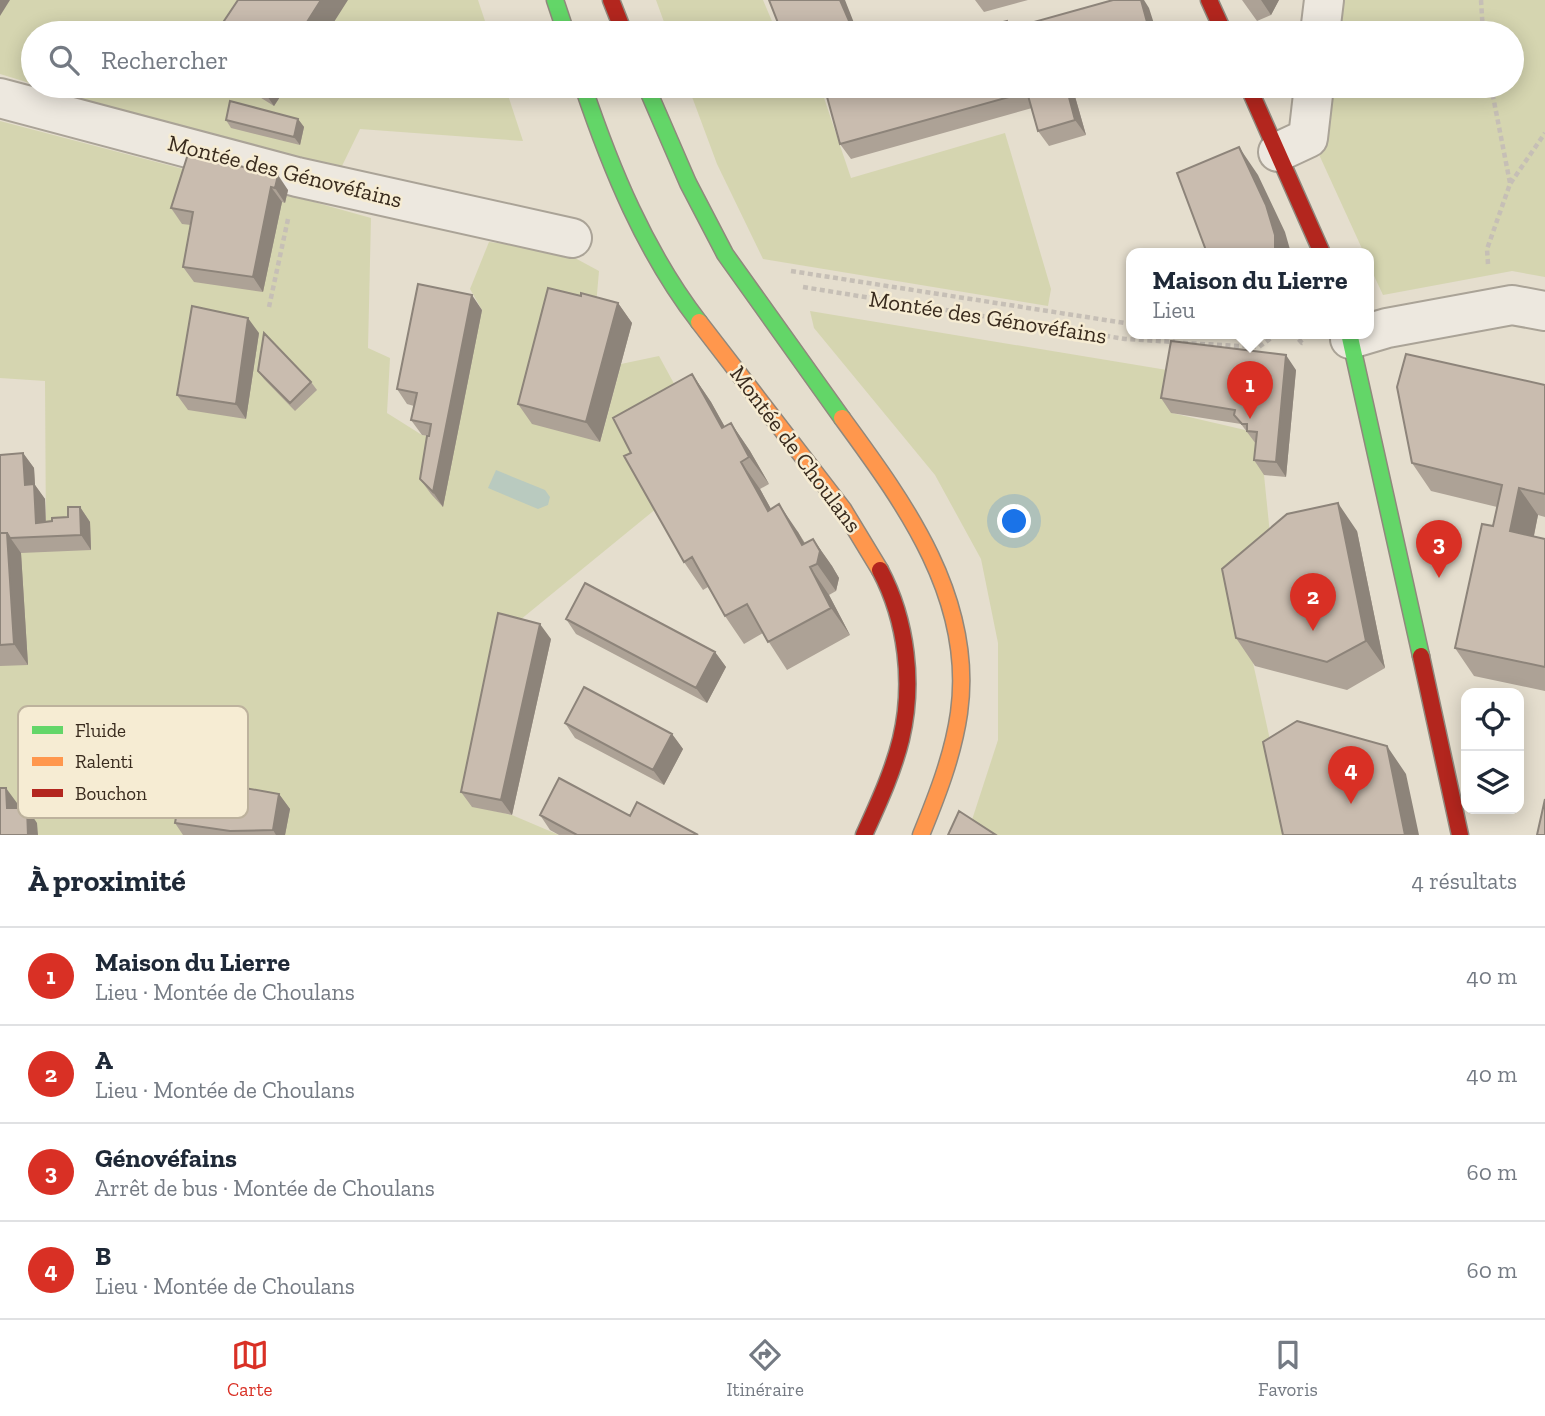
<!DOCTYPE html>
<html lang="fr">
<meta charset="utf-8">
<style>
body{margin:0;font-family:"Zilla Slab",serif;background:#f6f6f7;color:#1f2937}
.controls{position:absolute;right:21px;bottom:21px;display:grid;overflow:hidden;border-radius:14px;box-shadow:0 4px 18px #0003}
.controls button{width:63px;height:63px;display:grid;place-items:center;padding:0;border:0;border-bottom:2px solid #e0e1e3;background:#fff;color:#1f2937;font:35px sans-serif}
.you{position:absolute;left:1015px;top:522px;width:24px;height:24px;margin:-18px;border:5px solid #fff;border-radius:50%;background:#1a73e8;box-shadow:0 0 0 10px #1a73e833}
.badge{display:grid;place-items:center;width:46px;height:46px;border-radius:50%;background:#d93025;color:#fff;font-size:23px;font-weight:700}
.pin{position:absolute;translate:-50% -58px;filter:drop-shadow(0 2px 4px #0008)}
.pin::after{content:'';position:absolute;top:37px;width:24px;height:21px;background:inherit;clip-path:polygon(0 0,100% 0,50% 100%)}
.popup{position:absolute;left:1126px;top:248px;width:248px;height:91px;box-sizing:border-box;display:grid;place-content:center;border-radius:14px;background:#fff;filter:drop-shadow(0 2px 5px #0005);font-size:23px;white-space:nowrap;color:#747a83}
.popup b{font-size:26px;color:#1f2937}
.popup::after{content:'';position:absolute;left:50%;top:100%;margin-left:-14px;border:14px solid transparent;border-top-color:#fff}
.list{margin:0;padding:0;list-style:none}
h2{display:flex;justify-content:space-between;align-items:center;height:91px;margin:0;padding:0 28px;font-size:30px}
h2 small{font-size:23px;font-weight:400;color:#747a83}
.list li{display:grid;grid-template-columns:46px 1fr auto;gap:21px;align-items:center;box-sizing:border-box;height:98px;padding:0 28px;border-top:2px solid #e0e1e3}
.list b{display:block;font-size:26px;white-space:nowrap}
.list p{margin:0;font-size:23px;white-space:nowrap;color:#747a83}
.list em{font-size:23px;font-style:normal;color:#747a83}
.icon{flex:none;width:38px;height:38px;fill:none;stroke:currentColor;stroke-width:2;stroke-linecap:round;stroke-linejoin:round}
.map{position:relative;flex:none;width:1545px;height:835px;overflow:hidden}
.search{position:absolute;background:#fff;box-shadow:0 4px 18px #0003;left:21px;right:21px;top:21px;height:77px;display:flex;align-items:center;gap:18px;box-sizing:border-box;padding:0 24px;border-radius:38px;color:#747a83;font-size:26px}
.sheet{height:483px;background:#fff}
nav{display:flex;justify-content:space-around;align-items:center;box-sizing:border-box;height:98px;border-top:2px solid #e0e1e3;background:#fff;font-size:19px;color:#747a83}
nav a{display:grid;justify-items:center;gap:4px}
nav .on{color:#d93025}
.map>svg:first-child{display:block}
.green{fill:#d5d5b0}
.water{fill:#b9cabf}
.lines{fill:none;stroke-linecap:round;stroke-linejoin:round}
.street-casing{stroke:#aaa397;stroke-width:42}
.fast-casing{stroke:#90887d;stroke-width:19}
.slow-casing{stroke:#90887d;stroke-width:19}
.jam-casing{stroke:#90887d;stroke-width:19}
.path{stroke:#c6bfb6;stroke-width:4.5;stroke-dasharray:5 3.5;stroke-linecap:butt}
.street{stroke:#ede8df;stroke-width:38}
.fast{stroke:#63d668;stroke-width:16}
.slow{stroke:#ff974d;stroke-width:16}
.jam{stroke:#b3261e;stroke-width:16}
.wall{fill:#ada296}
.shaded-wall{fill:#8d847a}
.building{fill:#c9bcaf;stroke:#8d847a;stroke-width:2}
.labels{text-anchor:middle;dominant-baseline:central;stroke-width:5;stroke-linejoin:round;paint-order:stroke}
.street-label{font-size:23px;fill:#392b1e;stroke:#f6ecd3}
.key{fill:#f6ecd3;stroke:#bdb29d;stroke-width:2}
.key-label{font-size:19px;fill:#392b1e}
</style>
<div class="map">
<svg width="1545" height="835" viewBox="0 0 1545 835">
<rect width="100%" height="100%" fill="#e5dece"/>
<!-- green -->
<path class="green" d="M 0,0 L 478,0 L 489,33 L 33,33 L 33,84 L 0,74 Z
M 656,0 L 763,0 L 777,33 L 668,33 Z
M 1342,0 L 1545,0 L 1545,277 L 1512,271 L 1383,295 L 1369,265 L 1369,253 L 1364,253 L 1316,148 L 1330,86 L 1512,86 L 1512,33 L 1337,33 Z
M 38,86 L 505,86 L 523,141 L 360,129 L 341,168 L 113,109 Z
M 688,86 L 820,86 L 851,178 L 1005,133 L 1051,289 L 1048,306 L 763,259 L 717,164 Z
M 0,121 L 183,169 L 199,170 L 371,218 L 368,348 L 390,358 L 387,413 L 422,435 L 441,439 L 482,310 L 470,289 L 489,242 L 562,251 L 599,271 L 595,317 L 600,442 L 621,364 L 659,356 L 690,413 L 657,508 L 509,629 L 472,806 L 512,815 L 559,835 L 0,835 L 0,666 L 21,553 L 46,538 L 45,381 L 0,378 Z
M 810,311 L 1179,372 L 1172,413 L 1245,430 L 1267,447 L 1264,475 L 1273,564 L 1238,595 L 1291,835 L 984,835 L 970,826 L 998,740 L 998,643 L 981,559 L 935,475 L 814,328 Z"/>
<!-- water -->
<path class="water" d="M 496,470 L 545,490 L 550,497 L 548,505 L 538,509 L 488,488 Z"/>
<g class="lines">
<defs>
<path id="street" d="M 1320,33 L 1324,0
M 0,98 L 297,177 L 572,238
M 1278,152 L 1308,138 L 1314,86
M 1350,339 L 1387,328 L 1512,305 L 1545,311"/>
<path id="fast" d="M 555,0 L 566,33
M 583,86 C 611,169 645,252 699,322
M 646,86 L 688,183 L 725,254 L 842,418
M 1349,333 L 1421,656"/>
<path id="slow" d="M 699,322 L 843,509 L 880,570
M 842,418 C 905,504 975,599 959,713 C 953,755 937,796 921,835"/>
<path id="jam" d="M 611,0 L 624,33
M 1209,0 L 1224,33
M 1248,86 L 1322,253
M 1421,656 L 1460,835
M 864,835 C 878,804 893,772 901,739 C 914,684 907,621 880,570"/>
</defs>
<!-- street casing -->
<use href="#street" class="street-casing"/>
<!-- fast casing -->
<use href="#fast" class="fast-casing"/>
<!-- slow casing -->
<use href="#slow" class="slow-casing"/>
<!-- jam casing -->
<use href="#jam" class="jam-casing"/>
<!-- path -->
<path class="path" d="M 1481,0 L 1483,33
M 1491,86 L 1510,183
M 1488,264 L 1487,249 L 1510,184 L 1545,133
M 791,271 L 1131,324
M 803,287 L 1125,339 L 1175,342
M 269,307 L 288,219
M 1293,333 L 1302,343 L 1305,342
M 1183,343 L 1259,347 L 1278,333"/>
<!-- street -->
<use href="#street" class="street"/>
<!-- fast -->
<use href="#fast" class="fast"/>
<!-- slow -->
<use href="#slow" class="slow"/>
<!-- jam -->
<use href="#jam" class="jam"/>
</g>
<!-- wall -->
<path class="wall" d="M 975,0 L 1028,0 L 984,12 Z
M 1242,0 L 1279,0 L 1271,15 L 1257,21 Z
M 242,86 L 287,86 L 274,106 Z
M 824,86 L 1072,86 L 1086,135 L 1049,146 L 1038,131 L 1032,108 L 851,159 L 840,144 Z
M 298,119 L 304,127 L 300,145 L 231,128 L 226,120 Z
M 188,154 L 288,190 L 285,203 L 282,202 L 263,292 L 194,282 L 183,267 L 191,225 L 182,224 L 171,208 Z
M 581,296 L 618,303 L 632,323 L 600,442 L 532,424 L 518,404 Z
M 482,310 L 443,507 L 431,494 L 420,479 L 428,436 L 422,435 L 411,420 L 414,406 L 407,404 L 397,389 Z
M 259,333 L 246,419 L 188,410 L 177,395 Z
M 1296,370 L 1286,477 L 1264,475 L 1254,460 L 1256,444 L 1241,424 L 1171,413 L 1161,398 Z
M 258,371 L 311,382 L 317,390 L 295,411 L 264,379 Z
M 692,374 L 711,402 L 725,427 L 731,423 L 750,451 L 769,484 L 760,489 L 771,509 L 798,532 L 805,543 L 813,539 L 832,566 L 839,578 L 836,591 L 829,595 L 850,635 L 787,670 L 763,633 L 744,644 L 725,616 L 708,587 L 703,590 L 684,562 L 631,453 Z
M 1545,385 L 1545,517 L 1538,515 L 1534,536 L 1545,539 L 1545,691 L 1474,676 L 1455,648 L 1493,526 L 1497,507 L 1431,491 L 1412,463 Z
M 23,453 L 34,468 L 35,485 L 45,499 L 46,522 L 68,517 L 80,507 L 90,522 L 91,550 L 21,553 L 28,665 L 0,666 L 0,455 Z
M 1357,531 L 1385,668 L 1347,690 L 1255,666 L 1236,638 Z
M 566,619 L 715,652 L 726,667 L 707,703 L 576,634 Z
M 551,639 L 512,815 L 472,807 L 461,792 Z
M 565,723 L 672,734 L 683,749 L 664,785 L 575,738 Z
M 279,794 L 290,809 L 285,835 L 183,835 L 175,823 Z
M 540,815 L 630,816 L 698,835 L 559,835 L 550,830 Z"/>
<!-- shaded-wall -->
<path class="shaded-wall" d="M 0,0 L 10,0 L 0,16 Z
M 321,0 L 348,0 L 327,33 L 300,33 Z
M 840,0 L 845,0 L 858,33 L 855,33 L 853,30 Z
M 1141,0 L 1144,0 L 1149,8 L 1157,33 L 1150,33 Z
M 1261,0 L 1279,0 L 1271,15 Z
M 260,86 L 287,86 L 274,106 Z
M 1066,86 L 1072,86 L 1086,135 L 1075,120 Z
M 298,119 L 304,127 L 300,145 L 294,137 Z
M 1239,147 L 1258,175 L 1285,232 L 1291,253 L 1275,253 Z
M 278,175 L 288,190 L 285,203 L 275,188 Z
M 271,187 L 282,202 L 263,292 L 253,277 Z
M 472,295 L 482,310 L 443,507 L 433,492 Z
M 618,303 L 632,323 L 600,442 L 586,422 Z
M 248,318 L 259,333 L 246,419 L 236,404 Z
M 1286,355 L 1296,370 L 1286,477 L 1276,462 Z
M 692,374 L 711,402 L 741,456 L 722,428 Z
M 731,423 L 750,451 L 769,484 L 749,457 Z
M 23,453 L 34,468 L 35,485 L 45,499 L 46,537 L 36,523 L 25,485 Z
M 741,462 L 760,489 L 787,538 L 768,511 Z
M 1519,488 L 1538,515 L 1529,559 L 1510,531 Z
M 1338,503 L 1357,531 L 1385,668 L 1366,641 Z
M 779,504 L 798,532 L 816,564 L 802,545 Z
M 80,507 L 90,522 L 91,550 L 81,535 Z
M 7,533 L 21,553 L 28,665 L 14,644 Z
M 813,539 L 832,566 L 839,578 L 836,591 L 817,564 Z
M 810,567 L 829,595 L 850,635 L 831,608 Z
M 540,624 L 551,639 L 512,815 L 501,800 Z
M 715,652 L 726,667 L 707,703 L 696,688 Z
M 672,734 L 683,749 L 664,785 L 653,770 Z
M 1387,746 L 1406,774 L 1419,835 L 1405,835 Z
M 6,788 L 17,803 L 17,824 L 7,808 Z
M 279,794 L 290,809 L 285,835 L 276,835 L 273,830 Z
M 27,808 L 37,823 L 38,835 L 28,835 Z"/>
<!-- building -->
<path class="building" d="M 238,0 L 321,0 L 300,33 L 295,33 L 293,32 L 292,33 L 216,33 Z
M 769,0 L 840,0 L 853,30 L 845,33 L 782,33 Z
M 1113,0 L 1141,0 L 1150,33 L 961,33 L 1007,21 L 1009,29 Z
M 824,86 L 1066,86 L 1075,120 L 1038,131 L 1027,92 L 840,144 Z
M 230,101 L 298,119 L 294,137 L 226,120 Z
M 1239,147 L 1266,205 L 1275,235 L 1275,253 L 1207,253 L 1177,173 Z
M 188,154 L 278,175 L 275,188 L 271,187 L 253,277 L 183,267 L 193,212 L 171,208 Z
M 418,284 L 472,295 L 433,492 L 420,479 L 427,436 L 429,436 L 431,424 L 411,420 L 417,393 L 397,389 Z
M 548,288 L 581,296 L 581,293 L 618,303 L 586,422 L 518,404 Z
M 192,306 L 248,318 L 236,404 L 177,395 Z
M 264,333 L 311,382 L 290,403 L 258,371 Z
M 1171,341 L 1286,355 L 1276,462 L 1254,460 L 1257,432 L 1247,431 L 1247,424 L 1242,424 L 1234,415 L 1235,410 L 1161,398 Z
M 1406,354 L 1545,385 L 1545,494 L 1519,488 L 1510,531 L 1545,539 L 1545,667 L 1455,648 L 1482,524 L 1493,526 L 1502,485 L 1412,463 L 1397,387 Z
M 692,374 L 722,428 L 731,423 L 749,457 L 741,462 L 768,511 L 779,504 L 802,545 L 813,539 L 820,551 L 817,564 L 810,567 L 831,608 L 768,642 L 747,604 L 725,616 L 692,557 L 684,562 L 624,456 L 631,453 L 613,418 Z
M 23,453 L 25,485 L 34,484 L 36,523 L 52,521 L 52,518 L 68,517 L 68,507 L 80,507 L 81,535 L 10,538 L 7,533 L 0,533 L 0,455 Z
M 1338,503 L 1366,641 L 1327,662 L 1236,638 L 1222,569 L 1287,514 Z
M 0,533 L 7,533 L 14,644 L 0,645 Z
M 585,583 L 715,652 L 696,688 L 566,619 Z
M 498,613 L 540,624 L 501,800 L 461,792 Z
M 584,687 L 672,734 L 653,770 L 565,723 Z
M 1297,721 L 1387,746 L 1405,835 L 1283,835 L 1263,742 Z
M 183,777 L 279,794 L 273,830 L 230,831 L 175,823 Z
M 559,778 L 630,816 L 637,802 L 698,835 L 577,835 L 540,815 Z
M 0,788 L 6,788 L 7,808 L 27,808 L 28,835 L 0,835 Z
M 1545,799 L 1545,835 L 1537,835 Z
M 959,811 L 996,835 L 948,835 Z"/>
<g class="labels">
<!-- street labels -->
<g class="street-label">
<text transform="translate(285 171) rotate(14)">Montée des Génovéfains</text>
<text transform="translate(988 317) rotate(9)">Montée des Génovéfains</text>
<text transform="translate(796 449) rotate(53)">Montée de Choulans</text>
</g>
</g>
<!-- legend -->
<rect x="18" y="706" width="230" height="112" rx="10" class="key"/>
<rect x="32" y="726" width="31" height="8" fill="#63d668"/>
<rect x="32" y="757" width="31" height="9" fill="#ff974d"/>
<rect x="32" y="789" width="31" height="8" fill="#b3261e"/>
<g class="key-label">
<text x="75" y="737">Fluide</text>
<text x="75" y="768">Ralenti</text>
<text x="75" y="800">Bouchon</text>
</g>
</svg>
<div class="controls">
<button><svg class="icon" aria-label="locate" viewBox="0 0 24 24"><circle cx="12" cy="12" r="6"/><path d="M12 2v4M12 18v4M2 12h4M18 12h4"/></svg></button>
<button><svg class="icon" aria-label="layers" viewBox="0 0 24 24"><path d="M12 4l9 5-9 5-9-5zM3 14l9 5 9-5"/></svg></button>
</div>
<div class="you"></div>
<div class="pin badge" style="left:1250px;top:419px">1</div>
<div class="popup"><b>Maison du Lierre</b>Lieu</div>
<div class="pin badge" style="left:1313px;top:631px">2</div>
<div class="pin badge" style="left:1439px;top:578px">3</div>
<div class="pin badge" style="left:1351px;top:804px">4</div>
<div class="search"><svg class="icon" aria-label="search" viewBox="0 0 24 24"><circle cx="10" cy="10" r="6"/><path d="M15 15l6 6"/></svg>Rechercher</div>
</div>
<section class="sheet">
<h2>À proximité<small>4 résultats</small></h2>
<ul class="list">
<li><span class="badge">1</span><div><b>Maison du Lierre</b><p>Lieu · Montée de Choulans</p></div><em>40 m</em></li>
<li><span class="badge">2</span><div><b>A</b><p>Lieu · Montée de Choulans</p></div><em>40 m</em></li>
<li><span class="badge">3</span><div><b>Génovéfains</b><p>Arrêt de bus · Montée de Choulans</p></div><em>60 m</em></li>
<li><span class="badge">4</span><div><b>B</b><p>Lieu · Montée de Choulans</p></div><em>60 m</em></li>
</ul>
</section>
<nav>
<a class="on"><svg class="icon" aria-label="map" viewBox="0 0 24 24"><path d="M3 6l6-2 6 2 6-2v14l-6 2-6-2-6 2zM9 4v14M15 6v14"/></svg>Carte</a>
<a><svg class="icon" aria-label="directions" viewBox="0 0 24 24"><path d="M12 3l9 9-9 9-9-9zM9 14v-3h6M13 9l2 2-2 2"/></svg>Itinéraire</a>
<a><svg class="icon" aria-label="saved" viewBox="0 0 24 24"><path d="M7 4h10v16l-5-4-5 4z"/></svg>Favoris</a>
</nav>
